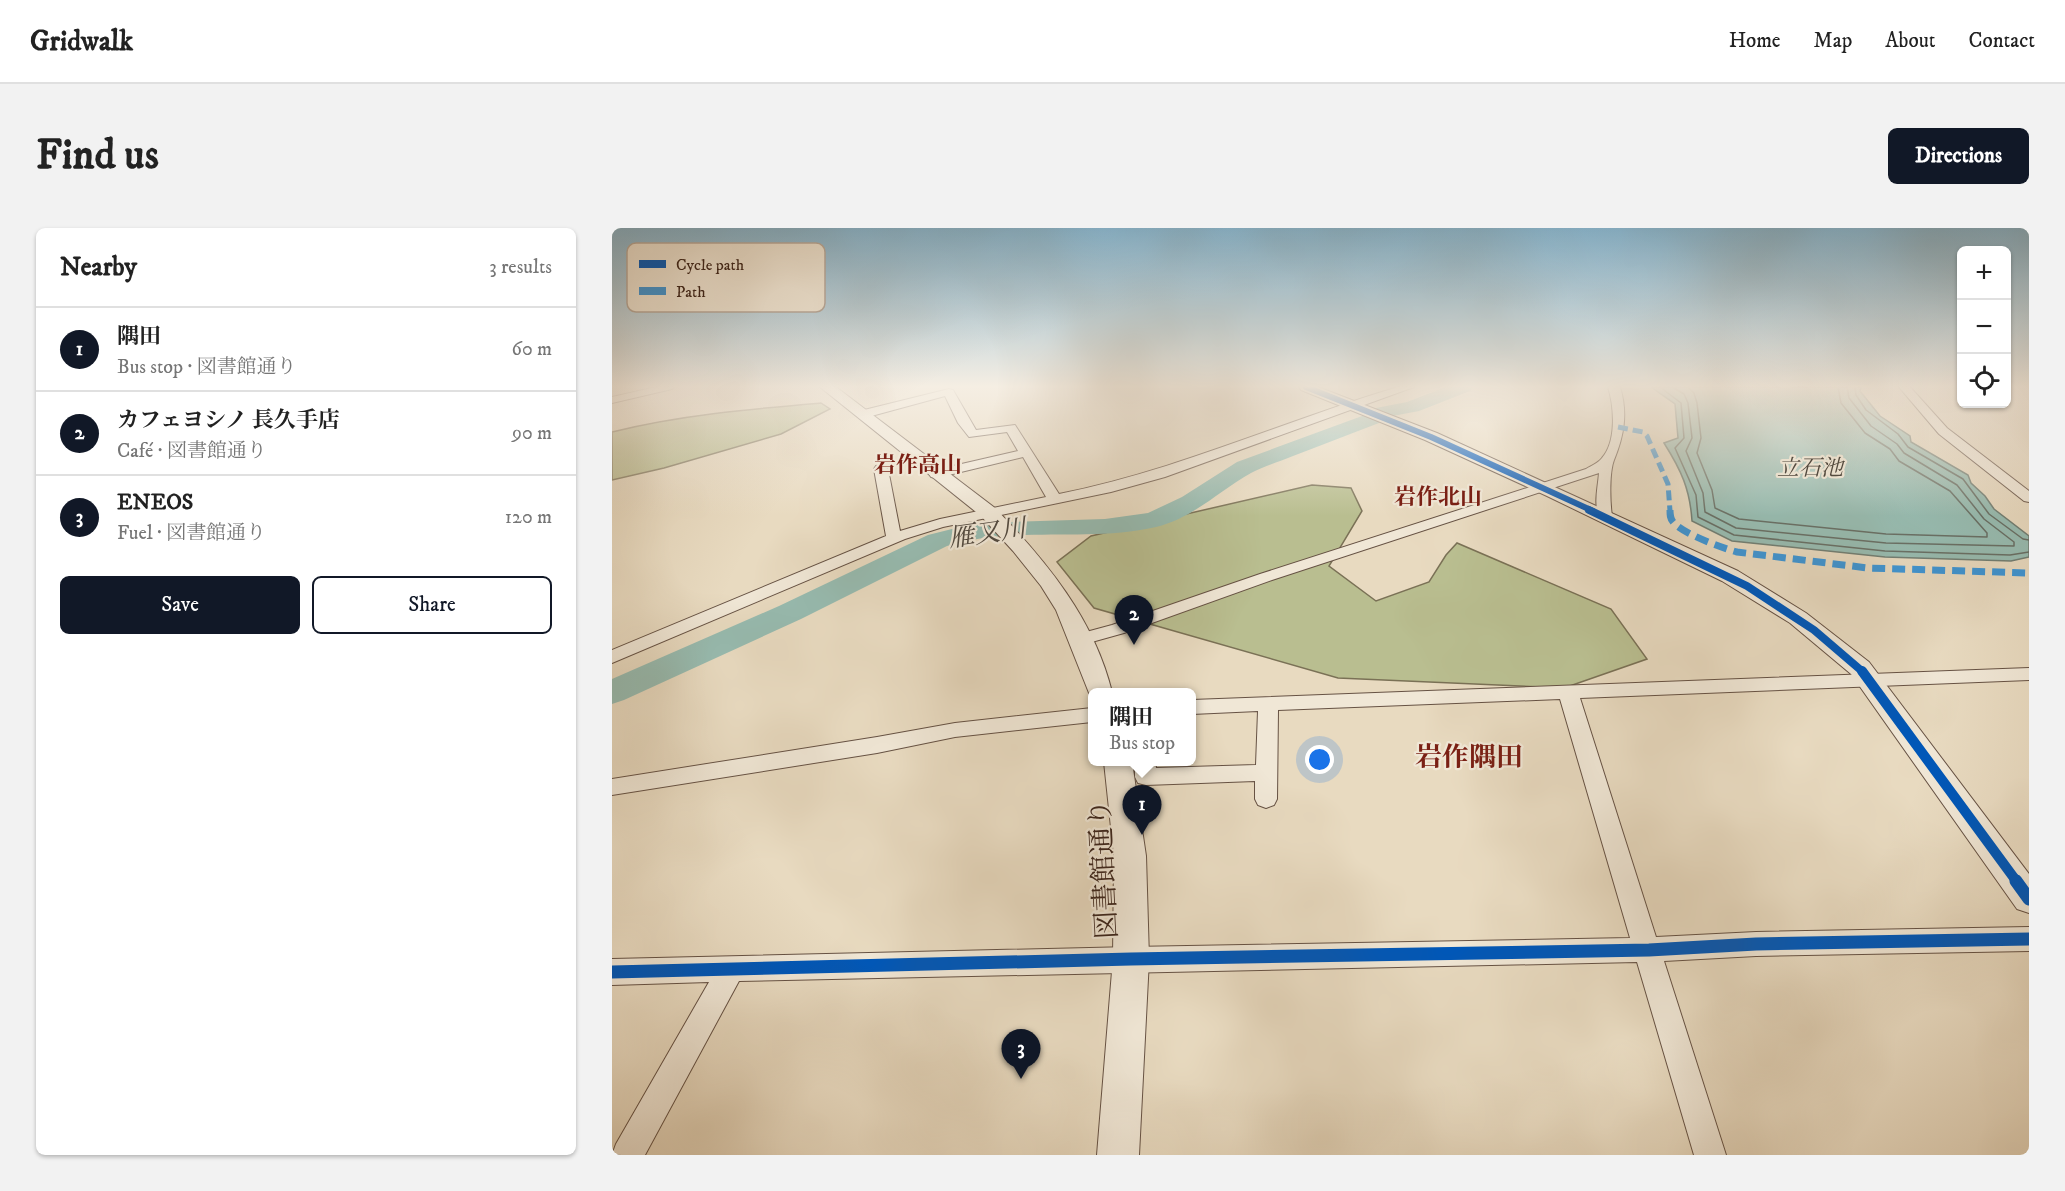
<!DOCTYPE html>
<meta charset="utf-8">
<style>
body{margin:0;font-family:"IM FELL DW Pica","Noto Serif JP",serif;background:#f2f2f2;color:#222}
.controls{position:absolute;right:18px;top:18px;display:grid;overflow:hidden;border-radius:9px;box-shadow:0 2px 4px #0004}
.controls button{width:54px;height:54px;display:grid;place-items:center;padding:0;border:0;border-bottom:2px solid #e0e0e0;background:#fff;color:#222;font:30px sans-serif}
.you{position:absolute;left:708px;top:532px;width:21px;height:21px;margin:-15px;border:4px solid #fff;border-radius:50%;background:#1a73e8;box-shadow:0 0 0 9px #1a73e833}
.badge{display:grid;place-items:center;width:39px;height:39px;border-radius:50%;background:#111827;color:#fff;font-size:20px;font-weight:700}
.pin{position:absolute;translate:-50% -50px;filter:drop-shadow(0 2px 3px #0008)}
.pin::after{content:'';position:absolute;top:32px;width:21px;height:18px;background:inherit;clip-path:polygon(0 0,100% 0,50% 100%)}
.popup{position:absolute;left:476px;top:460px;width:108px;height:78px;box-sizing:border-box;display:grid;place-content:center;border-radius:9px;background:#fff;filter:drop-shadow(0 2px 4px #0005);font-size:20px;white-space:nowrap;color:#767676}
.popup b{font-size:22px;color:#222}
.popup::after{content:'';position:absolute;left:50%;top:100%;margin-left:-12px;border:12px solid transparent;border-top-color:#fff}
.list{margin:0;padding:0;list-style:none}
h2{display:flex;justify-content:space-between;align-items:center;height:78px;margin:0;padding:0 24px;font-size:26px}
h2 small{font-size:20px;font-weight:400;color:#767676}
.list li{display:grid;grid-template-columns:39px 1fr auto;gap:18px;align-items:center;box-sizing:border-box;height:84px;padding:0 24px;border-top:2px solid #e0e0e0}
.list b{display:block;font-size:22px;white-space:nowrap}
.list p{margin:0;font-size:20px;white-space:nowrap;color:#767676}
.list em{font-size:20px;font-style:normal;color:#767676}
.actions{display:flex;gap:12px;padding:18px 24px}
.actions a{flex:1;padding:14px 0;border:2px solid #111827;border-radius:9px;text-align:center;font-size:21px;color:#111827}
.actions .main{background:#111827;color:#fff}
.icon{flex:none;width:33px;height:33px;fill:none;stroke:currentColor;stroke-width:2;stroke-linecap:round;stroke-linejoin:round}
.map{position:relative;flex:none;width:1417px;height:927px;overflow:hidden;border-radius:9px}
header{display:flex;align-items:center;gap:36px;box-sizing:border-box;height:84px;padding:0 30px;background:#fff;border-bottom:2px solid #e0e0e0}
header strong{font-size:28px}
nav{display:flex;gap:33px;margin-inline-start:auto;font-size:21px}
.intro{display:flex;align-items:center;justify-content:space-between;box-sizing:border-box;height:144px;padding:0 36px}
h1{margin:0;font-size:42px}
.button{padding:15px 27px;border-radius:9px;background:#111827;color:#fff;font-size:21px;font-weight:700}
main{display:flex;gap:36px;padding:0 36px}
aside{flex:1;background:#fff;border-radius:9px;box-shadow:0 2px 4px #0004}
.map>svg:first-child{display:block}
.green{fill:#b9be90;stroke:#7a7156;stroke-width:1.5}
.water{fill:#97bbb0;stroke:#727f74;stroke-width:1.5}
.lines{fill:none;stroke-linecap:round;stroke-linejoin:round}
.shore{stroke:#697066;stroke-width:1.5}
.river{fill:#97bbb0;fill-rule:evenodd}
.minor-casing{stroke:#665244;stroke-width:2}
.tertiary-casing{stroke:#665244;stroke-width:2}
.minor{fill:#f0e7d6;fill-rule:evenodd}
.tertiary{fill:#f0e7d6;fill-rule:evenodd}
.quiet-far1{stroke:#3e95d4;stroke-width:5;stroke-dasharray:10 5;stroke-linecap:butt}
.quiet{stroke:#3e95d4;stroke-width:7;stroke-dasharray:13 7;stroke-linecap:butt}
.cycleway-far3-casing{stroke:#f0e7d6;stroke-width:8}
.cycleway-far2-casing{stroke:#f0e7d6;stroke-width:10}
.cycleway-far1-casing{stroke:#f0e7d6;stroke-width:14}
.cycleway-casing{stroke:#f0e7d6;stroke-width:16}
.cycleway-far3{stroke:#0057b8;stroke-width:6}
.cycleway-far2{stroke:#0057b8;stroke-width:8}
.cycleway-far1{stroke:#0057b8;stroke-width:10}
.cycleway{stroke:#0057b8;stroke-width:13}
.labels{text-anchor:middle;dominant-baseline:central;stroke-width:4.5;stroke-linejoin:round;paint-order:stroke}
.far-quarter-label{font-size:22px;font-weight:bold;fill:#7a1f14;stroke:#f0e7d6}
.far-water-label{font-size:22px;font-style:italic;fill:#524a40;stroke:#f0e7d6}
.water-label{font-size:26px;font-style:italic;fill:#524a40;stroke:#f0e7d6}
.quarter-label{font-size:27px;font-weight:bold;fill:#7a1f14;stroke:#f0e7d6}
.near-street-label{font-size:28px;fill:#3b241b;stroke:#f0e7d6}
.key{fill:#f0e7d6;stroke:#baac9e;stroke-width:1.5}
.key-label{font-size:16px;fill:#3b241b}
</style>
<header>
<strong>Gridwalk</strong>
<nav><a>Home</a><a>Map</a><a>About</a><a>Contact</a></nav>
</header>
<div class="intro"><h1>Find us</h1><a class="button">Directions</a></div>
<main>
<aside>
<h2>Nearby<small>3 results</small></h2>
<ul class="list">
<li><span class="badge">1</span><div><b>隅田</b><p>Bus stop · 図書館通り</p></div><em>60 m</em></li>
<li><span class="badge">2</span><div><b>カフェヨシノ 長久手店</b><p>Café · 図書館通り</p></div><em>90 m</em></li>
<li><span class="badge">3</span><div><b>ENEOS</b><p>Fuel · 図書館通り</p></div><em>120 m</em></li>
</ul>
<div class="actions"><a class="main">Save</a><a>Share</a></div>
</aside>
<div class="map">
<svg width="1417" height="927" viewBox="0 0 1417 927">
<rect width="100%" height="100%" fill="#e8dac0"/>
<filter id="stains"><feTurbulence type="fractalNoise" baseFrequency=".00333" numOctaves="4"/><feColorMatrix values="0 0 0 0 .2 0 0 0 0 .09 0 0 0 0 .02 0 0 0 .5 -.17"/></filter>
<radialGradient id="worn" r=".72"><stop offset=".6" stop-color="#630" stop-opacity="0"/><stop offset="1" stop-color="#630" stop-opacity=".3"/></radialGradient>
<!-- green -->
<path class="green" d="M 209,175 L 218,181 L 169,206 L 52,240 L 0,252 L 0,204 C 68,187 139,181 209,175 Z
M 700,257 L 739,260 L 750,283 L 717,338 L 764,373 L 817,354 L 834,327 L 845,315 L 999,381 L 1035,431 L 952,460 L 726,450 L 482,380 L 445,334 L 479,308 Z"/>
<!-- water -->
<path class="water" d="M 1039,159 L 1249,159 L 1248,163 L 1268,188 L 1298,208 L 1299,214 L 1356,247 L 1359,255 L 1373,268 L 1382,281 L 1417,308 L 1417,329 L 1399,333 L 1273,329 L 1120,313 L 1080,293 C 1078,261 1069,242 1052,215 L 1066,210 L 1063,176 Z"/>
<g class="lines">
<!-- shore -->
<path class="shore" d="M 1048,159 L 1069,175 L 1072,210 L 1063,220 L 1084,267 L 1086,289 L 1122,307 L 1273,323 L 1398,327 L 1417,324
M 1060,159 L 1072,166 L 1076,175 L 1080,210 L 1074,223 L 1091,265 L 1093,284 L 1124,300 L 1274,315 L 1402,318 L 1402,314 L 1372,291 L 1345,257 L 1292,225 L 1285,216 L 1259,198 L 1237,170 L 1235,159
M 1076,159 L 1082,165 L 1085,175 L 1089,210 L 1085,225 L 1100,262 L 1103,280 L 1127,291 L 1274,306 L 1375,309 L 1375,305 L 1338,263 L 1287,233 L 1278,221 L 1253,205 L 1229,175 L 1226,159
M 1243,159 L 1244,167 L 1254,182 L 1286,206 L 1296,219 L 1351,251 L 1377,286 L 1411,311 L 1417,312"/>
<!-- river -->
<path class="river" d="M 834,159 L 861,159 L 858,163 L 807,183 L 770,190 L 767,195 C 738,206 710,217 681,228 C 667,234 652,238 639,245 C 607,263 581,290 544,299 C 475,315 400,297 335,318 L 189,391 L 12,472 L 0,476 L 0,451 L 167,378 L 316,307 L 364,295 L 493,291 L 536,285 L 570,269 L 625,234 L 761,184 L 764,180 L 795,174 Z"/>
<defs>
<path id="minor" d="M 44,159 L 62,159 L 60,161 L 0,175 L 0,169 Z
M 786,159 L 802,159 L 553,249 L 499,264 L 331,299 L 293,311 L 0,435 L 0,422 L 274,308 L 262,241 L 264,238 L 269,237 L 276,241 L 288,303 L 328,291 L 434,269 L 411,229 L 324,250 L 319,249 L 317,246 L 319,243 L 406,223 L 395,204 L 357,209 L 346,195 L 333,168 L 252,190 L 248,189 L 248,183 L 337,161 L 341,162 L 364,202 L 403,197 L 447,266 C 564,243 672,193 786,159 Z
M 996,159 L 1008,159 C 1016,185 1012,208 1002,232 C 997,245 998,275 1000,288 L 998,291 L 988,291 C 981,277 986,259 987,245 L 660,352 L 512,405 L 469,417 L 463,415 L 460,411 L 463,407 L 500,397 L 648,346 L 974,241 C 979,238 986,235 990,230 C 1005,213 1002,178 996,159 Z
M 1287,159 L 1298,159 L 1335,200 L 1417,263 L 1417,274 L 1412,273 L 1327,206 Z
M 1417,440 L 1417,452 L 968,470 L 1044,709 L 1144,704 L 1417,699 L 1417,723 L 1144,728 L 1052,733 L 1114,927 L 1082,927 L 1025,734 L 127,753 L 33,927 L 0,927 L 4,916 L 97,754 L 0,757 L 0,731 L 519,719 L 1018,710 L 948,471 L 666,482 L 665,571 L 662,577 L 654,580 L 646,577 L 643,571 L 643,553 L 534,557 L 526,555 L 523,549 L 523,534 L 543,534 L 544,540 L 644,537 L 646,483 L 580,486 L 580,472 Z
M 480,480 L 480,494 L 343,509 L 265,525 L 0,567 L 0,551 L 265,509 L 343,495 Z"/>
<path id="tertiary" d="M 208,159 L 224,159 L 383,280 C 435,334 482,391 500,464 L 480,464 L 479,470 L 444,382 L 429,358 L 401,323 L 369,288 Z
M 687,159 L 706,159 L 825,205 L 1126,343 L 1194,385 L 1257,434 L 1417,646 L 1417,685 L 1405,681 L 1239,446 L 1178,395 L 1110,353 L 935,268 L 813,212 L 689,162 Z
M 492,534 L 520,534 L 534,628 L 537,731 L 527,927 L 485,927 L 501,731 L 502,628 Z"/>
</defs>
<!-- minor casing -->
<use href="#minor" class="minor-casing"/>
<!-- tertiary casing -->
<use href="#tertiary" class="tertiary-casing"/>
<!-- minor -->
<use href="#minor" class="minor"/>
<!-- tertiary -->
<use href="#tertiary" class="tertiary"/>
<!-- quiet-far1 -->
<path class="quiet-far1" d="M 1006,199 L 1031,204 L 1035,208 L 1056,256 L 1058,283"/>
<!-- quiet -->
<path class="quiet" d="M 1058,282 C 1058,287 1058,291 1062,295 C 1072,306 1110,320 1125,324 L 1256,340 L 1417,345"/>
<defs>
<path id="cycleway-far3" d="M 694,159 L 819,209 L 981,283"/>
<path id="cycleway-far2" d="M 977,282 L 1135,358 L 1202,402 L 1251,444"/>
<path id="cycleway-far1" d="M 1250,443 L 1405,654"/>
<path id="cycleway" d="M 1404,653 L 1417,671
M 0,744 L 519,731 L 1037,722 L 1144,716 L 1417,711"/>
</defs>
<!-- cycleway-far3 casing -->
<use href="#cycleway-far3" class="cycleway-far3-casing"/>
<!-- cycleway-far2 casing -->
<use href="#cycleway-far2" class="cycleway-far2-casing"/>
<!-- cycleway-far1 casing -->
<use href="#cycleway-far1" class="cycleway-far1-casing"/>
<!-- cycleway casing -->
<use href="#cycleway" class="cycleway-casing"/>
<!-- cycleway-far3 -->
<use href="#cycleway-far3" class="cycleway-far3"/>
<!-- cycleway-far2 -->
<use href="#cycleway-far2" class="cycleway-far2"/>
<!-- cycleway-far1 -->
<use href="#cycleway-far1" class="cycleway-far1"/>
<!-- cycleway -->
<use href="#cycleway" class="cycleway"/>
</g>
<!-- sky -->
<linearGradient id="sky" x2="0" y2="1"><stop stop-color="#87b7d2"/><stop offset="0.55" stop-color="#f5eee3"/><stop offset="1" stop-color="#f5eee3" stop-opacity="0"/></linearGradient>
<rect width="1417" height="288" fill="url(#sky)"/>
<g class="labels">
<!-- far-quarter labels -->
<g class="far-quarter-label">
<text x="306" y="237">岩作高山</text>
<text x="826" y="269">岩作北山</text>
</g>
<!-- far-water labels -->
<g class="far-water-label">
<text x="1198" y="240">立石池</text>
</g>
<!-- water labels -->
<g class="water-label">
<text transform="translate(375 306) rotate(-8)">雁又川</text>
</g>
<!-- quarter labels -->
<g class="quarter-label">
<text x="857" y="530">岩作隅田</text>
</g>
<!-- near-street labels -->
<g class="near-street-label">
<text transform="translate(492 641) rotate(-93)">図書館通り</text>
</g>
</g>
<!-- legend -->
<rect x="15" y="15" width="198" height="69" rx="9" class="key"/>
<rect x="27" y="32" width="27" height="8" fill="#0057b8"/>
<rect x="27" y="59" width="27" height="8" fill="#3e95d4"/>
<g class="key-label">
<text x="64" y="42">Cycle path</text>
<text x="64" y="69">Path</text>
</g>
<rect width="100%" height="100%" filter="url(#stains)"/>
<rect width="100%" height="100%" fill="url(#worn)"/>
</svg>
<div class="controls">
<button>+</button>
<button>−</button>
<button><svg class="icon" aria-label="locate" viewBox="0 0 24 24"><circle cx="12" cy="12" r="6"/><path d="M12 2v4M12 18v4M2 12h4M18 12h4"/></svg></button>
</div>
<div class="you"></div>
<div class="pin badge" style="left:530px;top:607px">1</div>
<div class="popup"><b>隅田</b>Bus stop</div>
<div class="pin badge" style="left:522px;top:417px">2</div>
<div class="pin badge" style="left:409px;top:851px">3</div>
</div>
</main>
